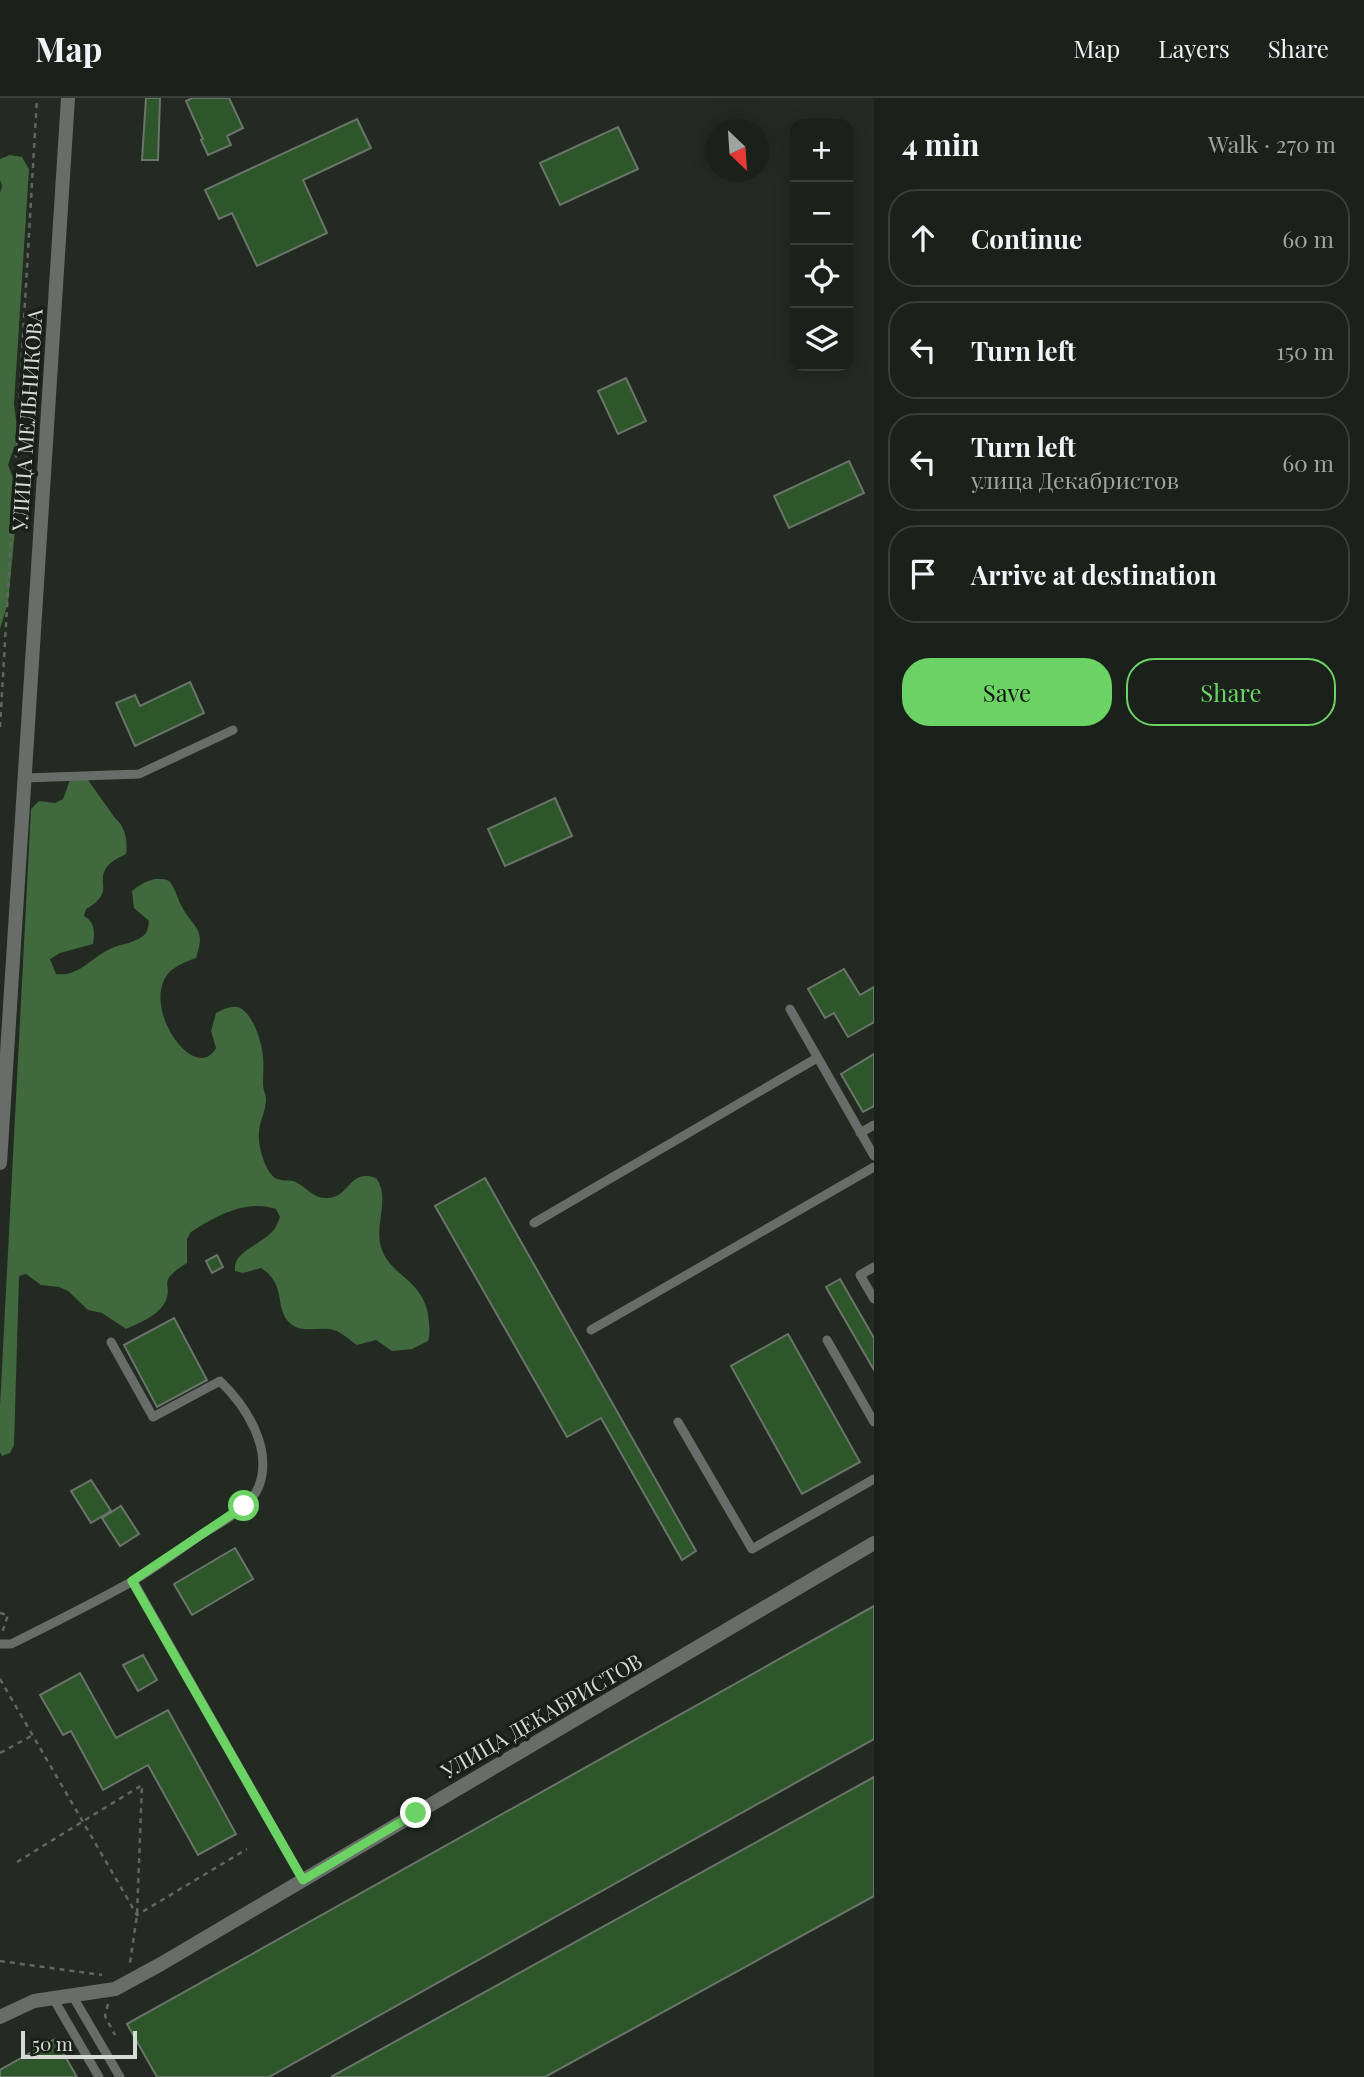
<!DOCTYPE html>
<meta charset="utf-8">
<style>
body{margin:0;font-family:"Playfair Display",serif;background:#232823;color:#f1f3f6}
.controls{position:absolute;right:21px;top:21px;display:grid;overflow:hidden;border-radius:14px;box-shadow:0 4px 18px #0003}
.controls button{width:63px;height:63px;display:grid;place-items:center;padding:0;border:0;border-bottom:2px solid #383e39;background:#1a201a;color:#f1f3f6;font:35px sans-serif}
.compass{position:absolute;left:706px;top:21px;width:63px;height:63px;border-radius:50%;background:#1a201a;box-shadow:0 4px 18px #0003;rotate:155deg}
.scale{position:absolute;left:21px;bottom:18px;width:116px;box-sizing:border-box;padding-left:7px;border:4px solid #d5dbd5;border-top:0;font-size:19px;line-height:24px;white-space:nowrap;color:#d5dbd5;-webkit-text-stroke:5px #192018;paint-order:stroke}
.stop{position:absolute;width:21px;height:21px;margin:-16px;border:5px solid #6ad364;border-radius:50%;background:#fff}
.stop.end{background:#6ad364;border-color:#fff;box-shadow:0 2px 7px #0008}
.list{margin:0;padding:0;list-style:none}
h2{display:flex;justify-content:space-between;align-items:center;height:91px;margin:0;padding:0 28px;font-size:30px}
h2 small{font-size:23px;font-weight:400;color:#9fa3a2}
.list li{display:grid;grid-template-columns:46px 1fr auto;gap:21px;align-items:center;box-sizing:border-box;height:98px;margin:0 14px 14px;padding:0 14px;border:2px solid #383e39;border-radius:28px}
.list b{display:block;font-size:26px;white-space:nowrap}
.list p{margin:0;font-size:23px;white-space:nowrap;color:#9fa3a2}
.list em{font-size:23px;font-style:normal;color:#9fa3a2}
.actions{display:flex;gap:14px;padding:21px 28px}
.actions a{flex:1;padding:16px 0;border:2px solid #6ad364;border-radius:28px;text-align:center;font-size:24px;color:#6ad364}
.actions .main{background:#6ad364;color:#111}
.icon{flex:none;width:38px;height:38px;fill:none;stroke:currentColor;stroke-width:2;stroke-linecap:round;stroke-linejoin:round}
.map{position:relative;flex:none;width:874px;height:1979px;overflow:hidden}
header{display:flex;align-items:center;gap:42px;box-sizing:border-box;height:98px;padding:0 35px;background:#1a201a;border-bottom:2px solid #383e39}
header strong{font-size:33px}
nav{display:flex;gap:38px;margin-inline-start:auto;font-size:24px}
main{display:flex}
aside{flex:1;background:#1a201a}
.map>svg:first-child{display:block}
.forest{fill:#40693d}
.building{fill:#2e562b;stroke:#6b746a;stroke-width:2}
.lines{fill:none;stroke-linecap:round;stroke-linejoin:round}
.path{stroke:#606760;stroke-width:2.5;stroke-dasharray:5 5;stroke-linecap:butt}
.service{stroke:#696d69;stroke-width:9}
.tertiary{stroke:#696d69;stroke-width:14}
.route{stroke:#6ad364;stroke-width:9}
.labels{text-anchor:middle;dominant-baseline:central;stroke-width:7;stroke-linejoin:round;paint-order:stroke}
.street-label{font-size:21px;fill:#d5dbd5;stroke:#192018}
</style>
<header>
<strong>Map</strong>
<nav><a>Map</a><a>Layers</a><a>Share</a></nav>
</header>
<main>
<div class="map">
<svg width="874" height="1979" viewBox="0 0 874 1979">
<rect width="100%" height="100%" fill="#222a22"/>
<!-- forest -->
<path class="forest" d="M 10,57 L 22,59 L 29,71 L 14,306 L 18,338 L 8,367 L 15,384 L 11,411 L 15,433 L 8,505 L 0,531 L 0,95 L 2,88 L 0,82 L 0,61 Z
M 70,682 L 88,682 L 115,720 C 125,728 128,743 126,756 C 120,759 111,763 107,769 C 95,784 116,794 86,811 L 84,818 C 95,824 95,834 93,846 L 60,855 L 50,861 L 56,876 C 78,879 89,862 106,853 C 117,846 133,846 143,838 C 148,835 148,829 149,823 L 134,810 L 132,793 C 143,784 157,777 169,783 C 176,791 177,800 182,809 C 195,832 206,830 196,860 C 185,864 171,869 165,880 C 145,916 196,986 216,950 L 211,933 L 216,915 C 222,912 230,908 237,909 C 253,913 262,945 263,959 C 264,968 263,977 263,986 C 263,992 266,996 266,1001 C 266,1013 260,1022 259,1033 C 257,1045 265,1076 277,1081 C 282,1083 288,1082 293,1083 C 305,1087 312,1100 326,1100 C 350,1101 348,1070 376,1080 C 391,1100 374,1126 381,1149 C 389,1177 422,1181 428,1216 C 429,1226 431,1234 428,1243 L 412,1251 L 392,1253 L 376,1242 L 357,1247 C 349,1242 343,1235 334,1232 C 320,1228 303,1236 291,1226 C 273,1211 288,1187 261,1170 L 243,1175 L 235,1173 C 232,1154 260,1147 272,1134 C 276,1130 278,1124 280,1119 L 276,1111 C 246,1101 216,1118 191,1134 L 187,1141 L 187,1165 C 153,1186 176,1185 164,1206 C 156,1219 138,1225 126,1231 L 102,1215 L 88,1212 L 68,1193 L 59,1189 L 41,1187 L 26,1176 L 19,1178 L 14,1347 L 10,1355 L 2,1358 L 0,1354 L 0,1308 L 31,711 L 39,703 L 55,705 L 63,701 Z"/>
<!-- building -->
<path class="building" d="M 146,0 L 160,0 L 158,62 L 142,62 Z
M 192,0 L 229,0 L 243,30 L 227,38 L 231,47 L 208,57 L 201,42 L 203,41 L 186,3 Z
M 357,21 L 371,50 L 303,82 L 327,135 L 257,168 L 232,115 L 219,121 L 205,92 Z
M 618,29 L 638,71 L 560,107 L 540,65 Z
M 626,280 L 646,323 L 618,336 L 598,293 Z
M 849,363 L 864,395 L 789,430 L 774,398 Z
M 190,584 L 204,615 L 135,648 L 116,605 L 135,597 L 140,608 Z
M 555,700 L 572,738 L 505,768 L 488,731 Z
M 844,871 L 860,897 L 874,889 L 874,924 L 848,939 L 834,915 L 825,920 L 808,891 Z
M 874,956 L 874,1008 L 863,1014 L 841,976 Z
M 485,1080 L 696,1453 L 682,1462 L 601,1320 L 567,1339 L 435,1108 Z
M 217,1157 L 223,1169 L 212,1175 L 206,1163 Z
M 840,1181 L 874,1240 L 874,1272 L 826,1189 Z
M 174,1220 L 207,1282 L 157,1309 L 124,1247 Z
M 788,1236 L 860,1364 L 802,1396 L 731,1268 Z
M 91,1382 L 111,1413 L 91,1425 L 71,1393 Z
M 121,1408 L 139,1436 L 120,1448 L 102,1420 Z
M 235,1450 L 253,1481 L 192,1517 L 174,1486 Z
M 874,1508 L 874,1641 L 269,1979 L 157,1979 L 127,1926 Z
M 143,1557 L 157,1582 L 138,1593 L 123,1567 Z
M 80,1575 L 116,1640 L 168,1612 L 236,1736 L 198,1757 L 148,1667 L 103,1692 L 71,1633 L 63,1637 L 40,1597 Z
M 874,1679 L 874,1798 L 545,1979 L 331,1979 Z
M 55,1941 L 77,1979 L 0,1979 L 0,1972 Z"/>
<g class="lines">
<!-- path -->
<path class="path" d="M 0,629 L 37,0
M 0,1515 L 8,1517 L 2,1535
M 0,1581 L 137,1817 L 247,1751
M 0,1655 L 33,1637
M 17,1764 L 142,1687 L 137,1817 L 130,1865
M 0,1863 L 102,1877
M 108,1906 L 105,1918 L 115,1937"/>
<!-- service -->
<path class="service" d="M 25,680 L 139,676 L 233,632
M 790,911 L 874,1058
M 860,1035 L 874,1027
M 534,1125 L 817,960
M 874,1169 L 860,1177 L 874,1201
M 591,1232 L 874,1069
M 827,1242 L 874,1324
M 678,1324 L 752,1451 L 874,1381
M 133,1483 L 303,1782
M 0,1546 L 11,1546 C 51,1526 92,1506 131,1484 C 155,1470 179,1452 202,1436 C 221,1424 250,1411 259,1388 C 273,1350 246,1308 220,1283 L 153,1319 L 111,1244
M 72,1897 L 120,1979
M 53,1900 L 99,1979"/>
<!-- tertiary -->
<path class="tertiary" d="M 0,1065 L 68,0
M 0,1919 L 34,1903 L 115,1891 L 161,1866 L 874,1445"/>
</g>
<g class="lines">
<!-- route -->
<path class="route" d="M 244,1408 L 132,1483 L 303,1782 L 416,1715"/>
</g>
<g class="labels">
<!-- street labels -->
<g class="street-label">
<text transform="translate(26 322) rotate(-86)">УЛИЦА МЕЛЬНИКОВА</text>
<text transform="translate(541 1617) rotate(-30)">УЛИЦА ДЕКАБРИСТОВ</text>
</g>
</g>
</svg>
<div class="controls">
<button>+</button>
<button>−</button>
<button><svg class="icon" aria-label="locate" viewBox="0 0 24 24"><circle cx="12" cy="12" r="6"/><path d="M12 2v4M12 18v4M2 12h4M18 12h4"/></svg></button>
<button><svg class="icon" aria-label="layers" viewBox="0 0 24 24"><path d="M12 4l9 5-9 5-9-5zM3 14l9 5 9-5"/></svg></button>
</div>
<svg class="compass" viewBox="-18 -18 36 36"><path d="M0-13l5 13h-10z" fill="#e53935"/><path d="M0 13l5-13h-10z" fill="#9fa3a2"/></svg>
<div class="scale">50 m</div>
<div class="stop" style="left:244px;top:1408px"></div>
<div class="stop end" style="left:416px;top:1715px"></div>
</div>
<aside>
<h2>4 min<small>Walk · 270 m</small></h2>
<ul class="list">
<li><svg class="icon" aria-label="ahead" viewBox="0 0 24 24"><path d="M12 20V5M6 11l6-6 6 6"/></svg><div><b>Continue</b></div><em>60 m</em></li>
<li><svg class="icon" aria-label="left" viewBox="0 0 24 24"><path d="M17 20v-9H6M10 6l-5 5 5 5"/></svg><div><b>Turn left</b></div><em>150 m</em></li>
<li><svg class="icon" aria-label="left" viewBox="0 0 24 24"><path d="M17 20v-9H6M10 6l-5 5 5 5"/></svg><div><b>Turn left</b><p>улица Декабристов</p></div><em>60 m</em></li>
<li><svg class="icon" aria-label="arrive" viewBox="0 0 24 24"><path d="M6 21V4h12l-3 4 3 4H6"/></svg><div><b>Arrive at destination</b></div></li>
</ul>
<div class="actions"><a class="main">Save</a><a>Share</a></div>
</aside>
</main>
